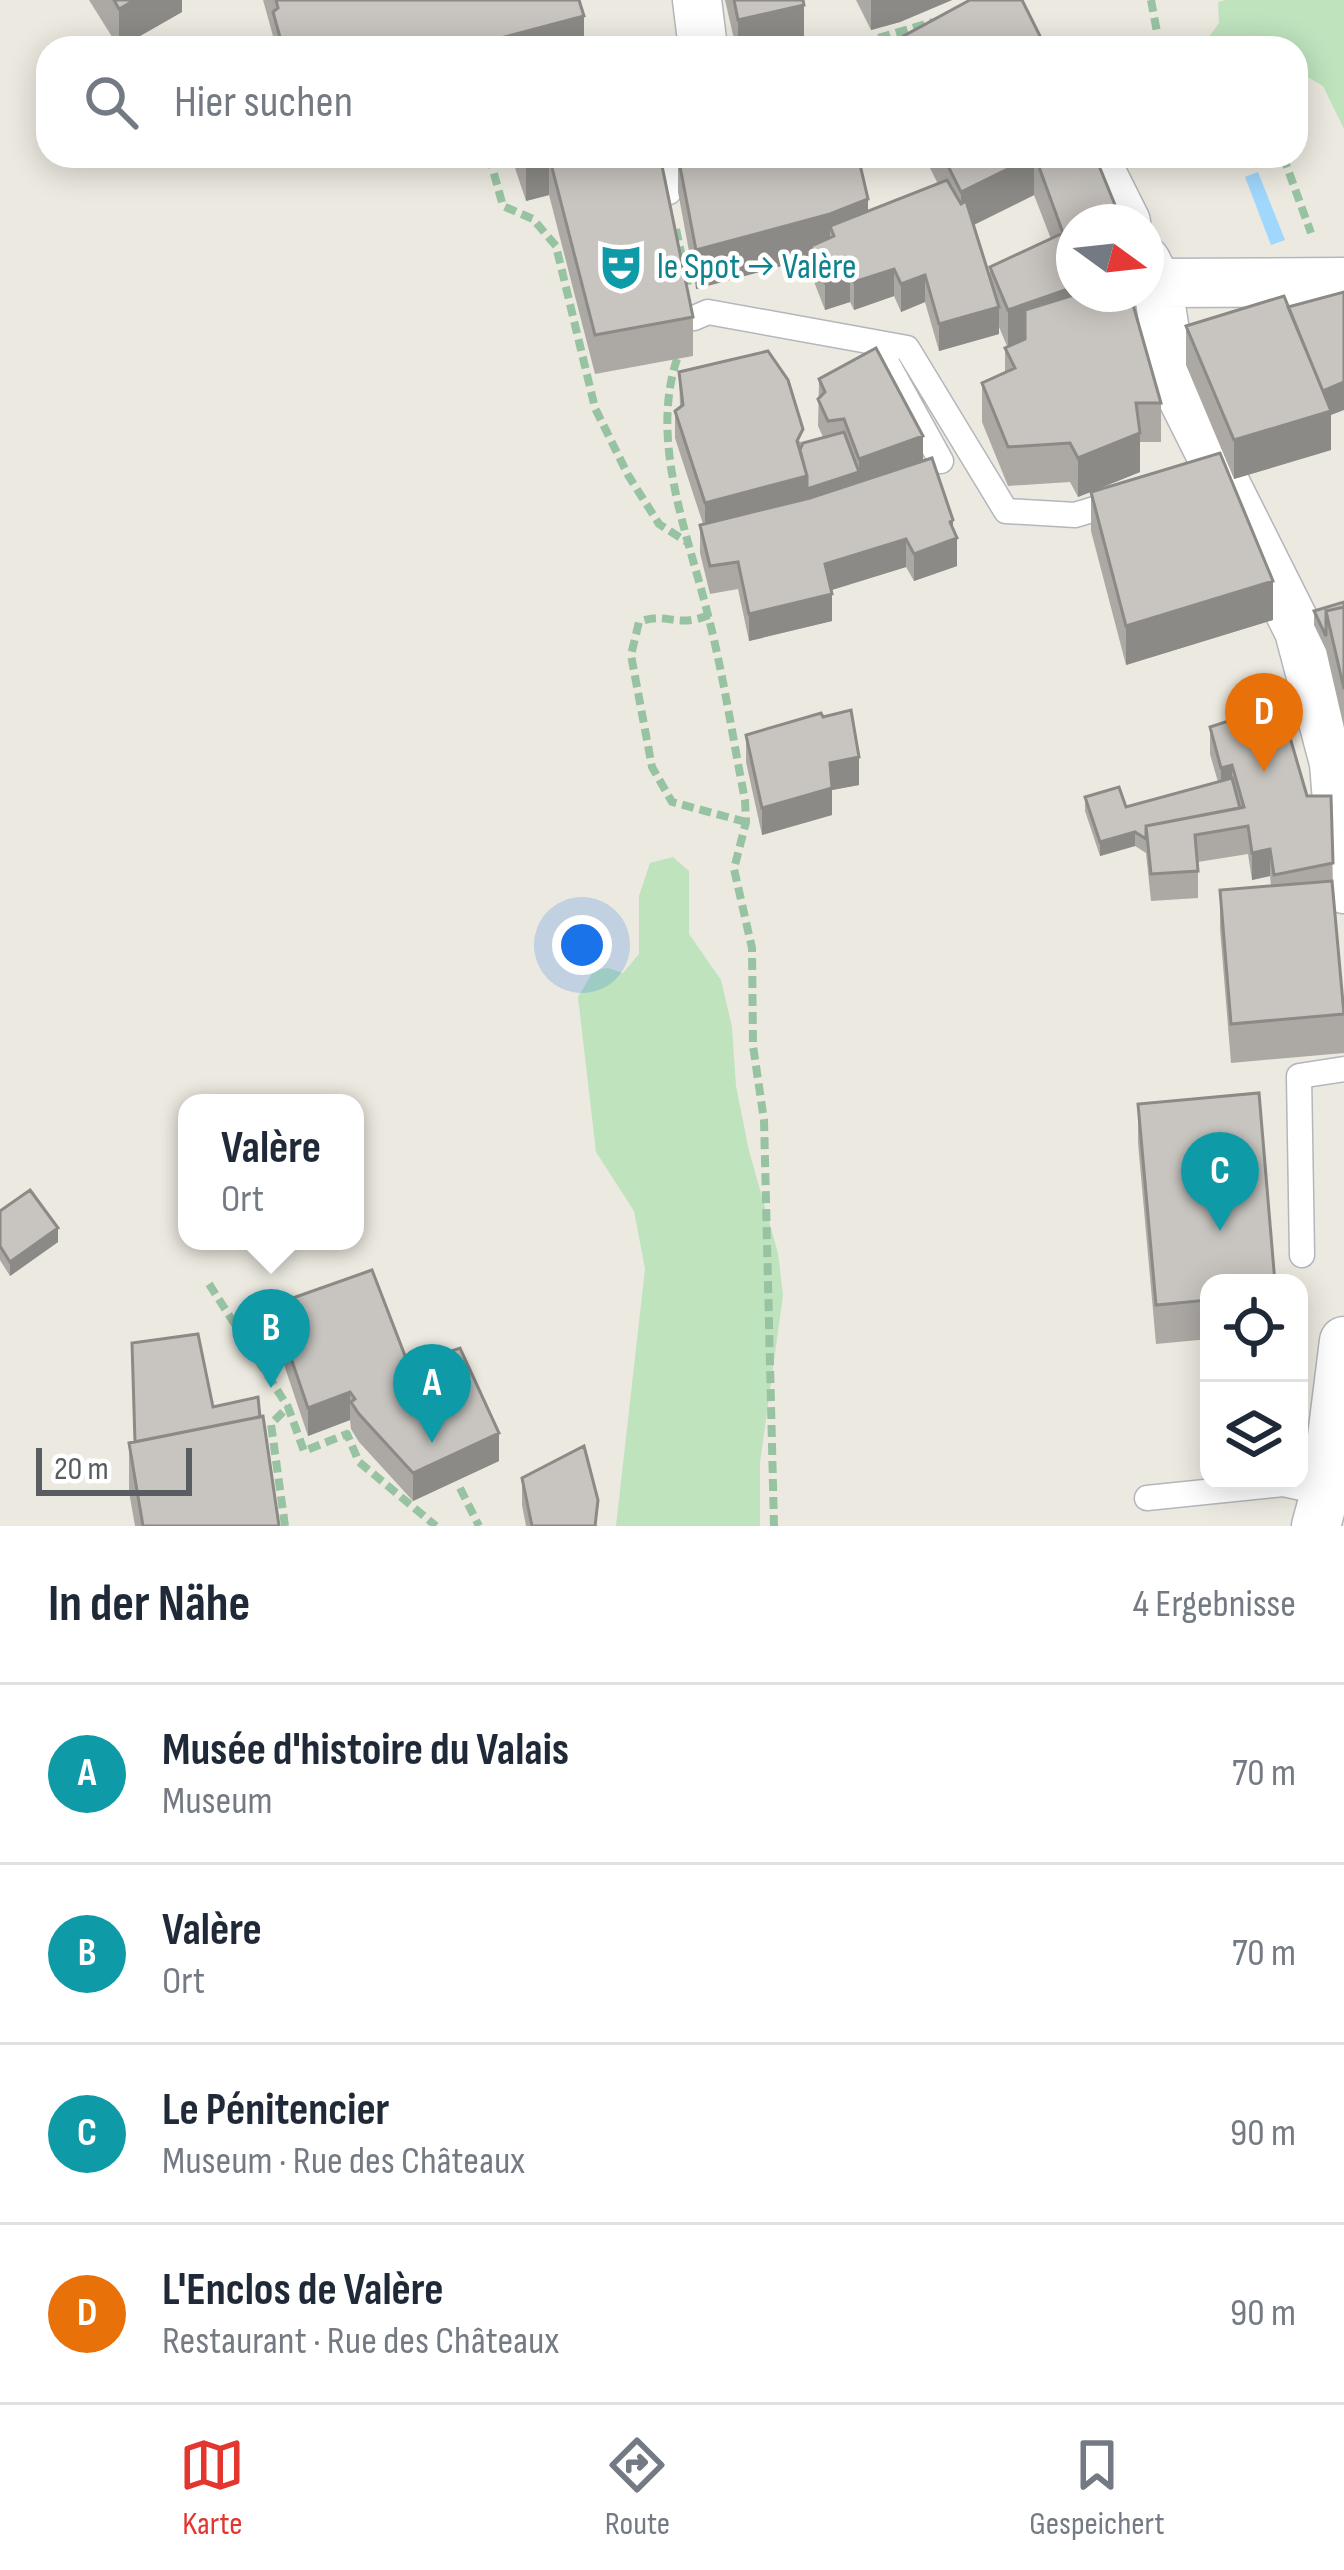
<!DOCTYPE html>
<html lang="de">
<meta charset="utf-8">
<style>
body{margin:0;font-family:"Sofia Sans Condensed",sans-serif;background:#f2f2f3;color:#1f2937}
.controls{position:absolute;right:36px;bottom:36px;display:grid;overflow:hidden;border-radius:24px;box-shadow:0 6px 30px #0003}
.controls button{width:108px;height:108px;display:grid;place-items:center;padding:0;border:0;border-bottom:3px solid #e0e1e3;background:#fff;color:#1f2937;font:60px sans-serif}
.compass{position:absolute;left:1056px;top:204px;width:108px;height:108px;border-radius:50%;background:#fff;box-shadow:0 6px 30px #0003;rotate:105deg}
.scale{position:absolute;left:36px;bottom:30px;width:156px;box-sizing:border-box;padding-left:12px;border:6px solid #595d61;border-top:0;font-size:33px;line-height:42px;white-space:nowrap;color:#595d61;-webkit-text-stroke:9px #fff;paint-order:stroke}
.you{position:absolute;left:582px;top:945px;width:42px;height:42px;margin:-30px;border:9px solid #fff;border-radius:50%;background:#1a73e8;box-shadow:0 0 0 18px #1a73e833}
.badge{display:grid;place-items:center;width:78px;height:78px;border-radius:50%;background:#e3362f;color:#fff;font-size:39px;font-weight:700}
.pin{position:absolute;translate:-50% -99px;filter:drop-shadow(0 3px 6px #0008)}
.pin::after{content:'';position:absolute;top:63px;width:42px;height:36px;background:inherit;clip-path:polygon(0 0,100% 0,50% 100%)}
.popup{position:absolute;left:178px;top:1094px;width:186px;height:156px;box-sizing:border-box;display:grid;place-content:center;border-radius:24px;background:#fff;filter:drop-shadow(0 3px 9px #0005);font-size:39px;white-space:nowrap;color:#747a83}
.popup b{font-size:45px;color:#1f2937}
.popup::after{content:'';position:absolute;left:50%;top:100%;margin-left:-24px;border:24px solid transparent;border-top-color:#fff}
.list{margin:0;padding:0;list-style:none}
h2{display:flex;justify-content:space-between;align-items:center;height:156px;margin:0;padding:0 48px;font-size:51px}
h2 small{font-size:39px;font-weight:400;color:#747a83}
.list li{display:grid;grid-template-columns:78px 1fr auto;gap:36px;align-items:center;box-sizing:border-box;height:180px;padding:0 48px;border-top:3px solid #e0e1e3}
.list b{display:block;font-size:45px;white-space:nowrap}
.list p{margin:0;font-size:39px;white-space:nowrap;color:#747a83}
.list em{font-size:39px;font-style:normal;color:#747a83}
.icon{flex:none;width:66px;height:66px;fill:none;stroke:currentColor;stroke-width:2;stroke-linecap:round;stroke-linejoin:round}
.map{position:relative;flex:none;width:1344px;height:1526px;overflow:hidden}
.search{position:absolute;background:#fff;box-shadow:0 6px 30px #0003;left:36px;right:36px;top:36px;height:132px;display:flex;align-items:center;gap:30px;box-sizing:border-box;padding:0 42px;border-radius:36px;color:#747a83;font-size:45px}
.sheet{height:876px;background:#fff}
nav{display:flex;justify-content:space-around;align-items:center;box-sizing:border-box;height:168px;border-top:3px solid #e0e1e3;background:#fff;font-size:33px;color:#747a83}
nav a{display:grid;justify-items:center;gap:6px}
nav .on{color:#e3362f}
.map>svg:first-child{display:block}
.green{fill:#bee3bd}
.water{fill:#a0d7fc}
.lines{fill:none;stroke-linecap:round;stroke-linejoin:round}
.lane-casing{stroke:#b3b7bb;stroke-width:27}
.street-casing{stroke:#b3b7bb;stroke-width:51}
.path{stroke:#97c3a2;stroke-width:8;stroke-dasharray:12 6;stroke-linecap:butt}
.lane{stroke:#fff;stroke-width:24}
.street{stroke:#fff;stroke-width:48}
.wall{fill:#aca9a5;fill-rule:evenodd}
.shaded-wall{fill:#8c8a86}
.building{fill:#c8c5c0;stroke:#8c8a86;stroke-width:3}
.labels{text-anchor:middle;dominant-baseline:central;stroke-width:9;stroke-linejoin:round;paint-order:stroke}
.culture-label{font-size:36px;fill:#0d838f;stroke:#fff;text-anchor:start}
</style>
<div class="map">
<svg width="1344" height="1526" viewBox="0 0 1344 1526">
<rect width="100%" height="100%" fill="#ece9e0"/>
<!-- green -->
<path class="green" d="M 1226,0 L 1344,0 L 1344,129 L 1323,86 L 1296,70 L 1296,48 L 1213,47 L 1208,38 L 1219,23 L 1218,2 Z
M 673,857 L 689,871 L 689,934 L 721,980 L 732,1027 L 736,1086 L 749,1151 L 778,1253 L 783,1295 L 760,1463 L 760,1526 L 616,1526 L 645,1269 L 634,1211 L 596,1152 L 578,997 L 594,970 L 608,968 L 623,973 L 639,954 L 639,896 L 650,863 Z"/>
<!-- water -->
<path class="water" d="M 1258,172 L 1285,240 L 1271,245 L 1245,177 Z"/>
<g class="lines">
<defs>
<path id="lane" d="M 669,192 L 676,156
M 694,318 L 708,312 L 907,348 L 1006,511 L 1075,515 L 1121,501
M 876,343 L 941,461
M 1302,1255 L 1299,1076 L 1344,1069
M 1147,1498 L 1283,1484 L 1325,1493"/>
<path id="street" d="M 697,0 L 703,48
M 1093,156 L 1126,222
M 1146,261 L 1157,283 L 1173,379 L 1299,631 L 1334,763 L 1344,889
M 1157,283 L 1344,282
M 1316,1526 L 1325,1493 L 1344,1341"/>
</defs>
<!-- lane casing -->
<use href="#lane" class="lane-casing"/>
<!-- street casing -->
<use href="#street" class="street-casing"/>
<!-- path -->
<path class="path" d="M 1151,0 L 1157,32
M 844,48 L 933,22
M 489,156 L 503,206 L 533,219 L 556,246 L 595,408 L 628,475 L 659,524 L 687,542
M 1283,156 L 1311,233
M 676,229 L 688,285
M 677,359 C 649,443 689,537 709,619 C 724,678 733,740 745,800 L 746,822 L 734,869 L 752,948 L 753,1046 L 764,1120 L 774,1526
M 709,615 C 674,629 668,611 639,622 L 631,655 L 652,767 L 672,802 L 746,822
M 209,1284 L 288,1407 L 304,1451 L 347,1434 L 359,1462 L 436,1526
M 460,1488 L 479,1526
M 285,1526 L 271,1424 L 288,1407"/>
<!-- lane -->
<use href="#lane" class="lane"/>
<!-- street -->
<use href="#street" class="street"/>
</g>
<!-- wall -->
<path class="wall" d="M 89,0 L 182,0 L 182,12 L 119,48 Z
M 263,0 L 579,0 L 584,48 L 273,48 L 273,36 Z
M 725,0 L 803,0 L 804,44 L 788,48 L 736,48 Z
M 856,0 L 952,0 L 900,22 L 871,30 Z
M 511,156 L 660,156 L 693,317 L 693,356 L 595,374 L 549,195 L 526,201 Z
M 678,156 L 868,211 L 938,184 L 924,156 L 1095,156 L 1139,294 L 1139,303 L 1134,305 L 1161,403 L 1161,442 L 1140,442 L 1140,472 L 1078,497 L 1070,482 L 1008,486 L 982,422 L 982,383 L 1005,373 L 1005,348 L 1007,346 L 999,327 L 999,334 L 939,351 L 925,302 L 901,312 L 894,296 L 854,310 L 850,302 L 825,310 L 811,274 L 811,258 L 696,289 L 678,192 ZM 1034,195 L 1051,239 L 990,267 L 990,279 L 974,225 Z
M 1186,326 L 1331,415 L 1331,450 L 1234,479 L 1186,365 Z
M 679,372 L 803,443 L 823,437 L 818,426 L 819,379 L 923,461 L 953,531 L 957,566 L 914,581 L 906,567 L 832,590 L 832,621 L 749,641 L 738,589 L 710,594 L 700,553 L 700,525 L 703,524 L 675,438 L 675,411 L 680,407 Z
M 1091,492 L 1273,620 L 1126,665 L 1091,531 Z
M 1344,602 L 1344,728 L 1326,650 L 1314,625 L 1314,611 Z
M 1263,700 L 1307,796 L 1331,796 L 1333,888 L 1344,1014 L 1344,1053 L 1231,1063 L 1220,929 L 1220,890 L 1271,886 L 1270,876 L 1252,880 L 1248,854 L 1198,862 L 1198,898 L 1151,901 L 1146,853 L 1135,846 L 1100,856 L 1085,811 L 1085,797 L 1126,807 L 1218,782 L 1210,754 L 1210,727 L 1263,710 Z
M 746,735 L 859,785 L 832,790 L 832,815 L 762,835 L 746,762 Z
M 1138,1104 L 1209,1283 L 1209,1339 L 1156,1344 L 1138,1143 Z
M 0,1211 L 58,1242 L 10,1276 L 0,1260 Z
M 273,1305 L 409,1366 L 499,1461 L 413,1501 L 359,1442 L 351,1429 L 350,1420 L 308,1436 L 273,1332 Z
M 213,1407 L 279,1526 L 135,1526 L 129,1492 L 129,1443 Z
M 522,1478 L 598,1526 L 526,1526 L 522,1505 Z"/>
<!-- shaded-wall -->
<path class="shaded-wall" d="M 135,0 L 182,0 L 182,12 L 119,48 L 119,9 Z
M 871,0 L 952,0 L 900,22 L 871,30 Z
M 804,5 L 804,44 L 788,48 L 738,48 L 738,20 Z
M 584,16 L 584,48 L 463,48 Z
M 549,156 L 549,195 L 526,201 L 526,162 Z
M 1034,156 L 1034,195 L 961,231 L 961,192 Z
M 868,199 L 868,238 L 834,236 L 830,226 L 830,253 L 811,246 L 811,258 L 696,289 L 696,250 Z
M 894,269 L 894,296 L 854,310 L 854,282 Z
M 850,275 L 850,302 L 825,310 L 825,283 Z
M 925,275 L 925,302 L 901,312 L 901,284 Z
M 1074,287 L 1074,294 L 1139,294 L 1139,303 L 1008,349 L 1008,310 Z
M 999,307 L 999,334 L 939,351 L 939,324 Z
M 1344,382 L 1344,410 L 1331,415 L 1331,450 L 1234,479 L 1234,440 L 1319,392 Z
M 1140,433 L 1140,472 L 1078,497 L 1078,458 Z
M 923,436 L 923,464 L 705,530 L 705,503 L 807,476 L 859,472 L 859,459 Z
M 953,520 L 953,540 L 957,538 L 957,566 L 914,581 L 914,554 Z
M 906,539 L 906,567 L 825,592 L 825,564 Z
M 1273,581 L 1273,620 L 1126,665 L 1126,626 Z
M 832,594 L 832,621 L 749,641 L 749,614 Z
M 859,757 L 859,785 L 832,790 L 832,815 L 762,835 L 762,808 L 830,763 Z
M 1232,765 L 1232,793 L 1221,795 L 1221,768 Z
M 1135,832 L 1135,846 L 1100,856 L 1100,842 Z
M 1270,849 L 1270,876 L 1252,880 L 1252,853 Z
M 58,1228 L 58,1242 L 10,1276 L 10,1262 Z
M 350,1392 L 350,1420 L 308,1436 L 308,1408 Z
M 499,1433 L 499,1461 L 413,1501 L 413,1473 Z"/>
<!-- building -->
<path class="building" d="M 114,0 L 135,0 L 119,9 Z
M 276,0 L 579,0 L 584,16 L 463,48 L 283,48 L 273,12 L 278,8 Z
M 734,0 L 803,0 L 804,5 L 738,20 Z
M 970,0 L 1022,0 L 1046,48 L 891,48 L 889,44 Z
M 524,156 L 660,156 L 693,317 L 595,335 L 549,156 L 526,162 Z
M 678,156 L 858,156 L 868,199 L 830,214 L 696,250 Z
M 943,156 L 1034,156 L 961,192 Z
M 1035,156 L 1095,156 L 1122,222 L 1074,222 L 1074,287 L 1008,310 L 990,267 L 1063,233 Z
M 947,180 L 961,204 L 966,201 L 999,307 L 939,324 L 925,275 L 901,284 L 894,269 L 854,282 L 850,275 L 825,283 L 811,246 L 834,236 L 830,226 Z
M 1344,292 L 1344,382 L 1323,391 L 1288,307 Z
M 1077,294 L 1130,294 L 1161,403 L 1136,403 L 1140,433 L 1078,458 L 1070,443 L 1008,447 L 982,383 L 1015,368 L 1005,348 L 1025,339 L 1025,310 Z
M 1284,296 L 1331,411 L 1234,440 L 1186,326 Z
M 876,348 L 923,436 L 859,459 L 844,419 L 828,421 L 818,399 L 825,392 L 819,379 Z
M 768,351 L 788,380 L 803,429 L 797,441 L 807,476 L 705,503 L 675,411 L 683,405 L 679,372 Z
M 844,432 L 859,472 L 807,489 L 807,476 L 800,450 L 803,443 Z
M 1220,453 L 1273,581 L 1126,626 L 1091,492 Z
M 932,458 L 953,520 L 950,522 L 957,538 L 914,554 L 906,539 L 825,564 L 832,594 L 749,614 L 738,562 L 710,566 L 700,525 L 810,498 Z
M 1344,602 L 1344,607 L 1326,611 L 1326,636 L 1314,611 Z
M 1344,607 L 1344,689 L 1326,611 Z
M 1278,696 L 1307,796 L 1331,796 L 1333,863 L 1274,875 L 1270,849 L 1252,853 L 1248,826 L 1195,835 L 1198,871 L 1151,874 L 1146,826 L 1244,807 L 1232,765 L 1221,768 L 1210,727 L 1265,709 L 1263,700 Z
M 851,710 L 859,757 L 830,763 L 832,788 L 762,808 L 746,735 L 821,713 L 823,717 Z
M 1232,778 L 1240,808 L 1146,826 L 1146,839 L 1135,832 L 1100,842 L 1085,797 L 1119,787 L 1126,807 Z
M 1332,881 L 1344,1014 L 1231,1024 L 1220,890 Z
M 1259,1093 L 1275,1283 L 1209,1283 L 1209,1300 L 1156,1305 L 1138,1104 Z
M 30,1190 L 58,1228 L 10,1262 L 0,1246 L 0,1211 Z
M 372,1270 L 409,1366 L 460,1348 L 499,1433 L 413,1473 L 359,1414 L 351,1402 L 355,1399 L 350,1392 L 308,1408 L 273,1305 Z
M 198,1334 L 213,1407 L 258,1397 L 260,1417 L 135,1442 L 132,1343 Z
M 263,1416 L 279,1526 L 143,1526 L 129,1443 Z
M 584,1446 L 598,1500 L 595,1526 L 532,1526 L 522,1478 Z"/>
<!-- icons -->
<defs>
<symbol id="theatre-bare" viewBox="-9 -9 18 18"><path d="M-5-5.5Q0-4 5-5.5V0Q5 5 0 6Q-5 5-5 0ZM-3.3-2.5H-1v1.5H-3.3ZM1-2.5H3.3v1.5H1ZM-2.8 1Q0 5.5 2.8 1Z" fill="#0f9aa8" stroke="#fff" stroke-width="2.5" paint-order="stroke"/></symbol>
</defs>
<g fill-rule="evenodd">
<use href="#theatre-bare" x="588" y="234" width="66" height="66"/>
</g>
<g class="labels">
<!-- culture labels -->
<g class="culture-label">
<text x="657" y="267">le Spot → Valère</text>
</g>
</g>
</svg>
<div class="controls">
<button><svg class="icon" aria-label="locate" viewBox="0 0 24 24"><circle cx="12" cy="12" r="6"/><path d="M12 2v4M12 18v4M2 12h4M18 12h4"/></svg></button>
<button><svg class="icon" aria-label="layers" viewBox="0 0 24 24"><path d="M12 4l9 5-9 5-9-5zM3 14l9 5 9-5"/></svg></button>
</div>
<svg class="compass" viewBox="-18 -18 36 36"><path d="M0-13l5 13h-10z" fill="#e53935"/><path d="M0 13l5-13h-10z" fill="#747a83"/></svg>
<div class="scale">20 m</div>
<div class="you"></div>
<div class="pin badge" style="left:432px;top:1443px;background:#0f9aa8">A</div>
<div class="pin badge" style="left:271px;top:1388px;background:#0f9aa8">B</div>
<div class="popup"><b>Valère</b>Ort</div>
<div class="pin badge" style="left:1220px;top:1231px;background:#0f9aa8">C</div>
<div class="pin badge" style="left:1264px;top:772px;background:#e8710a">D</div>
<div class="search"><svg class="icon" aria-label="search" viewBox="0 0 24 24"><circle cx="10" cy="10" r="6"/><path d="M15 15l6 6"/></svg>Hier suchen</div>
</div>
<section class="sheet">
<h2>In der Nähe<small>4 Ergebnisse</small></h2>
<ul class="list">
<li><span class="badge" style="background:#0f9aa8">A</span><div><b>Musée d'histoire du Valais</b><p>Museum</p></div><em>70 m</em></li>
<li><span class="badge" style="background:#0f9aa8">B</span><div><b>Valère</b><p>Ort</p></div><em>70 m</em></li>
<li><span class="badge" style="background:#0f9aa8">C</span><div><b>Le Pénitencier</b><p>Museum · Rue des Châteaux</p></div><em>90 m</em></li>
<li><span class="badge" style="background:#e8710a">D</span><div><b>L'Enclos de Valère</b><p>Restaurant · Rue des Châteaux</p></div><em>90 m</em></li>
</ul>
</section>
<nav>
<a class="on"><svg class="icon" aria-label="map" viewBox="0 0 24 24"><path d="M3 6l6-2 6 2 6-2v14l-6 2-6-2-6 2zM9 4v14M15 6v14"/></svg>Karte</a>
<a><svg class="icon" aria-label="directions" viewBox="0 0 24 24"><path d="M12 3l9 9-9 9-9-9zM9 14v-3h6M13 9l2 2-2 2"/></svg>Route</a>
<a><svg class="icon" aria-label="saved" viewBox="0 0 24 24"><path d="M7 4h10v16l-5-4-5 4z"/></svg>Gespeichert</a>
</nav>
